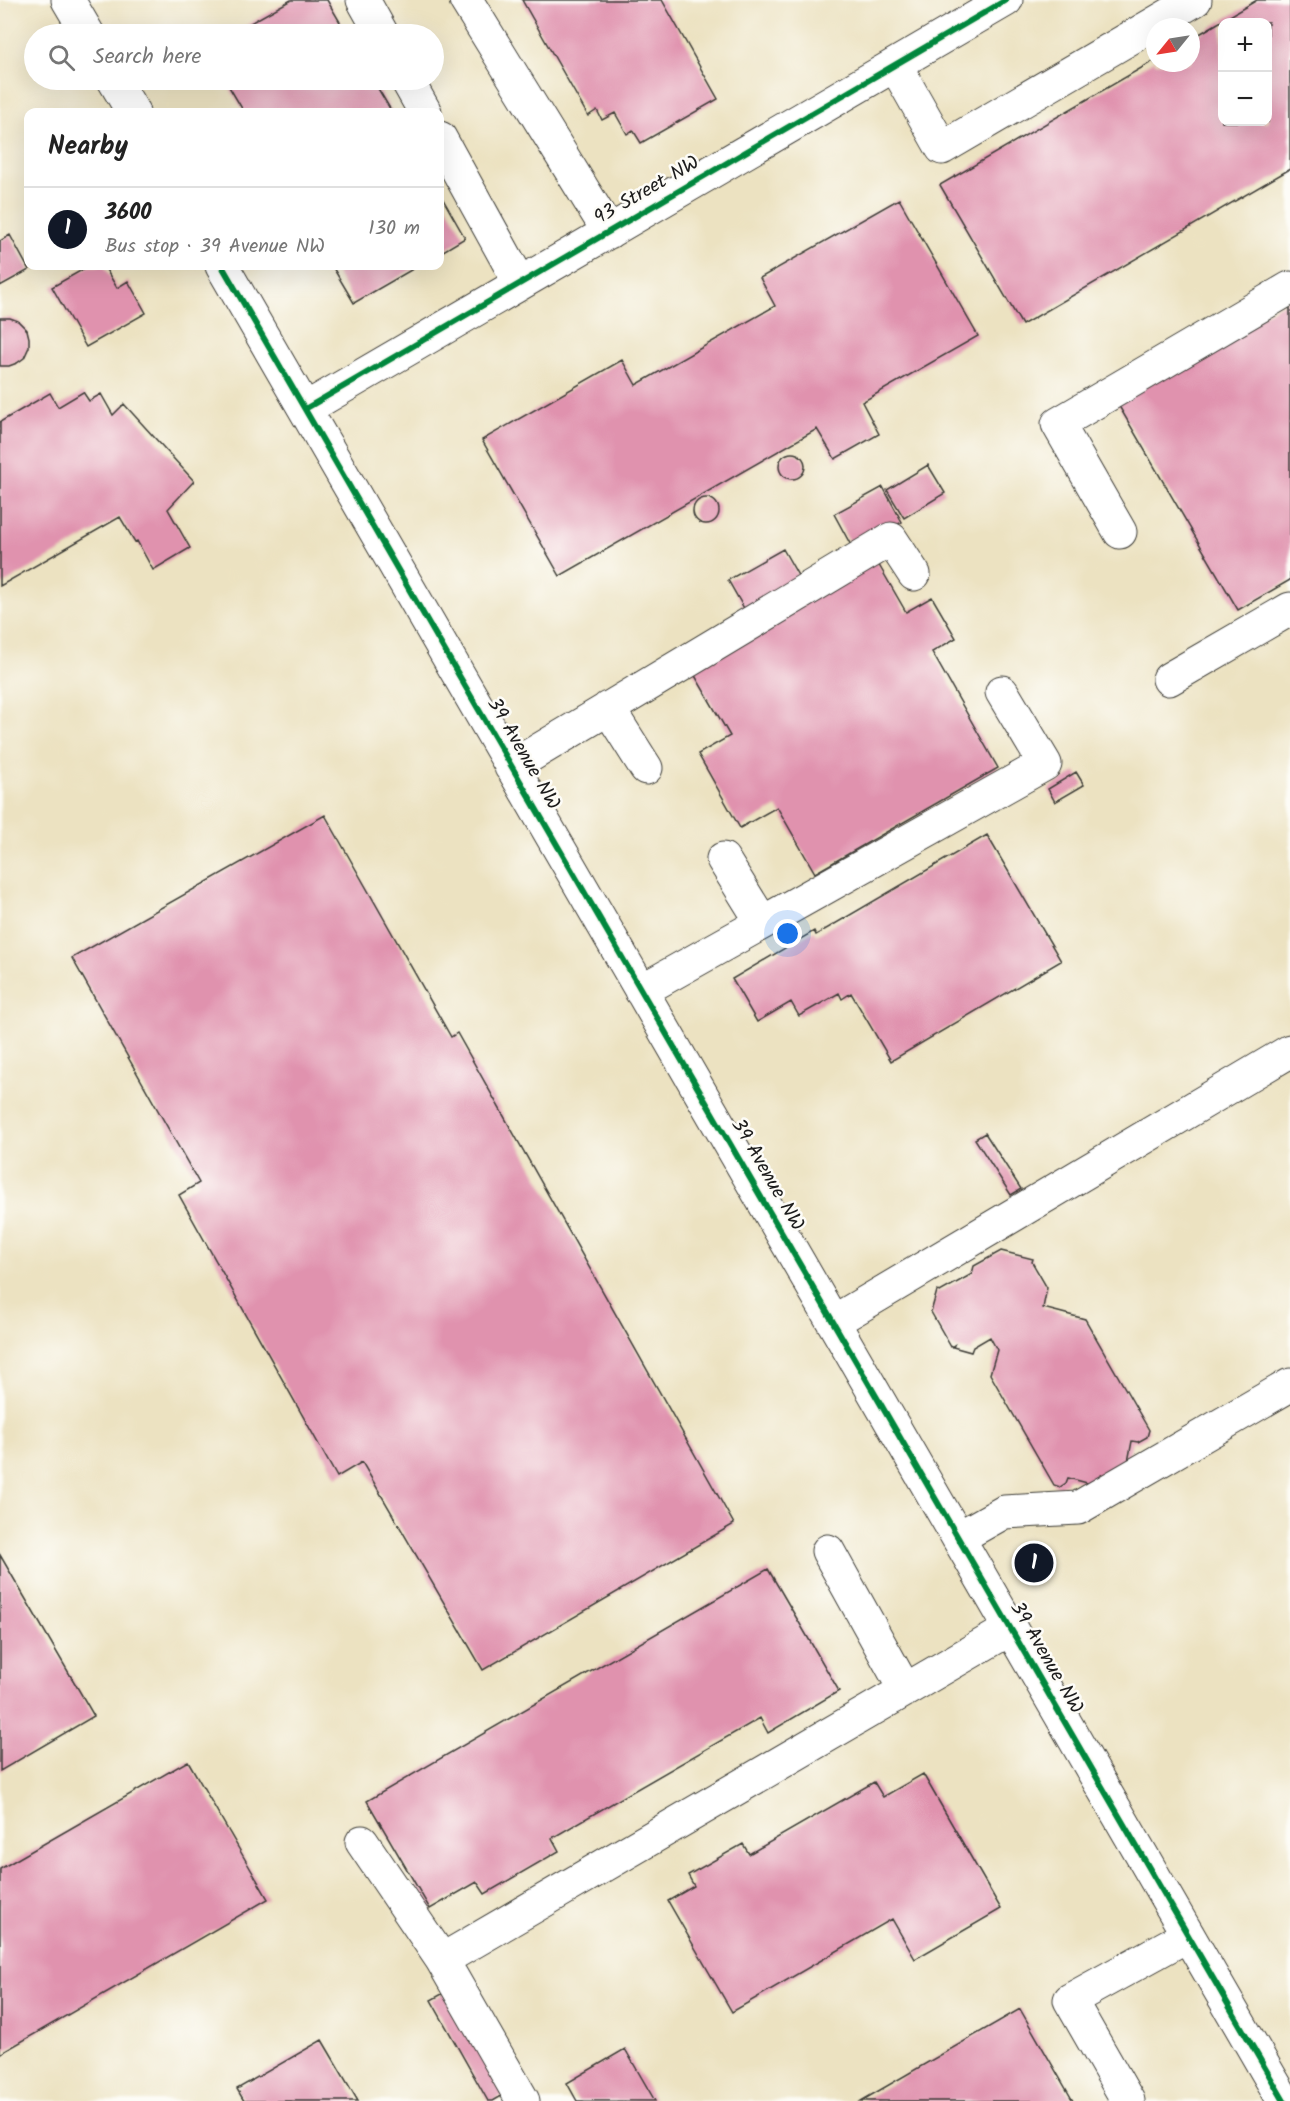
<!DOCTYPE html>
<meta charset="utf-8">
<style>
body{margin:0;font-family:Kalam,sans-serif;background:#f6f6f6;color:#222}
.controls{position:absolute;right:18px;top:18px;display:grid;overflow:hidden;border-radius:12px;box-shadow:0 6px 24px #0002}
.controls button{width:54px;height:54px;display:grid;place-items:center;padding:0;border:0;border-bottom:2px solid #e0e0e0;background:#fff;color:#222;font:30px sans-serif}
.compass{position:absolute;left:1146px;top:18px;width:54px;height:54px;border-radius:50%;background:#fff;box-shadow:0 6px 24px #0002;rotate:240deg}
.you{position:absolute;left:788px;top:934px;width:21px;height:21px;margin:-15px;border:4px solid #fff;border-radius:50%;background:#1a73e8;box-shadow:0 0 0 9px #1a73e833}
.badge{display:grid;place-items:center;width:39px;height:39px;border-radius:50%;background:#111827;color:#fff;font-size:20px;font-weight:700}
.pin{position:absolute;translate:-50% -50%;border:3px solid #fff;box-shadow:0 2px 6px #0006}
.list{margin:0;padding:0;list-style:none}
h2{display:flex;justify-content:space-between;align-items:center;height:78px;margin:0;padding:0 24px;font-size:26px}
h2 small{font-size:20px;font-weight:400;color:#767676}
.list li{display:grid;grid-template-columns:39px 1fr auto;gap:18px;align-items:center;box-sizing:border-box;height:84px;padding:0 24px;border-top:2px solid #e0e0e0}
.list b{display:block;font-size:22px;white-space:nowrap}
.list p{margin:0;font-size:20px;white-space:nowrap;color:#767676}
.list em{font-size:20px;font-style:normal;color:#767676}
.icon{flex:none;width:33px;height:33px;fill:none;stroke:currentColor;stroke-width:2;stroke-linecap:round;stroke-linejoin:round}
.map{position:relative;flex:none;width:1290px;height:2101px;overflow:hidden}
.search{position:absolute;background:#fff;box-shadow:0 6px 24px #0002;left:24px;top:24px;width:420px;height:66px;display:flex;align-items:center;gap:15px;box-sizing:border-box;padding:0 21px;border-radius:33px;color:#767676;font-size:22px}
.panel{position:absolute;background:#fff;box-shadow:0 6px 24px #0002;left:24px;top:108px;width:420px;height:162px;border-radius:12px}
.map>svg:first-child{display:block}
.building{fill:#e092ae;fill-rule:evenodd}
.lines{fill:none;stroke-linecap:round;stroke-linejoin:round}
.minor-casing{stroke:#3b3a35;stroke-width:35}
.minor{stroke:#fff;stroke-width:33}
.cycleway-casing{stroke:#fdfcf7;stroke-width:10}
.cycleway{stroke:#00873e;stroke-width:6}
.labels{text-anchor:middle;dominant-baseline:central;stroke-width:5;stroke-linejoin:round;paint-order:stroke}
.street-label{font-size:20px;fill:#1c1c1c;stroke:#fdfcf7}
</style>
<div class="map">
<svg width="1290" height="2101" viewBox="0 0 1290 2101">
<rect width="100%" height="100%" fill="#fdfcf7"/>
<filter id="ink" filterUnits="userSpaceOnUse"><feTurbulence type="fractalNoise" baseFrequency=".0167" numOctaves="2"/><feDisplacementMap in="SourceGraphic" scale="12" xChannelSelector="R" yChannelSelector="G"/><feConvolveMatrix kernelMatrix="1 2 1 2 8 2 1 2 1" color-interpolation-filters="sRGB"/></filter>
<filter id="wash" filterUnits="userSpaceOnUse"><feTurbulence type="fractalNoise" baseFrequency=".008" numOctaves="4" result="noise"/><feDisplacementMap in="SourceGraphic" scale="24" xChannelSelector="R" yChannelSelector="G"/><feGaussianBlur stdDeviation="1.35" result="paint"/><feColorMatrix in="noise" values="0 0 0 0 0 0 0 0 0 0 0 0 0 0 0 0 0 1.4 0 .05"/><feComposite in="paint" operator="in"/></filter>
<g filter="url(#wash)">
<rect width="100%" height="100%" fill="#ece2c1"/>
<g id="blocks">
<!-- building -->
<path class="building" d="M 291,0 L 327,0 L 347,34 L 231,34 Z
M 522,0 L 662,0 L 718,99 L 641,143 L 633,130 L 627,134 L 615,113 L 602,120 L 597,110 L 588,116 Z
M 1257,0 L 1290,0 L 1290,169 L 1022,325 L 940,185 L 1155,60 L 1155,63 L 1191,63 L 1191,39 ZM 1222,22 L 1268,22 L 1268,122 L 1222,122 Z
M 225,80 L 373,80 L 392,112 L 244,112 Z
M 440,194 L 465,238 L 440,253 Z
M 899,199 L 978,336 L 862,402 L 879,434 L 835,459 L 817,429 L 560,576 L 482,440 L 622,360 L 636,385 L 775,306 L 760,278 Z
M 10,235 L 29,270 L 0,286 L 0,241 Z
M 89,266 L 104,266 L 117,288 L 128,281 L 146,313 L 86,347 L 52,287 Z
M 332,266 L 418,266 L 354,303 Z
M 1290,299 L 1290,580 L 1238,610 L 1116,401 Z
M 0,318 L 10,318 L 18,321 L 27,330 L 29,338 L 29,347 L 24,358 L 17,363 L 9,366 L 0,366 Z
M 83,392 L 89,401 L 101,394 L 113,415 L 124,404 L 194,481 L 168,509 L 190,548 L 153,570 L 137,541 L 135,542 L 120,517 L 0,586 L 0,422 L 50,393 L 58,407 Z
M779 466a13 13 0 1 1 26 0a13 13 0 1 1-26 0Z
M 928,465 L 945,493 L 904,518 L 887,490 Z
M 883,487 L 902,522 L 853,549 L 834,514 Z
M693 511a13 13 0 1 1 26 0a13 13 0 1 1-26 0Z
M 783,549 L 800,579 L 745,610 L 728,580 Z
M 876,560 L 906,612 L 932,597 L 956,638 L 932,652 L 998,768 L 815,873 L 777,807 L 740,828 L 698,754 L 730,736 L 690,667 Z
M 1076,772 L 1084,785 L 1055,802 L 1048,789 Z
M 325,815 L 451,1037 L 457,1033 L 734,1524 L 483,1670 L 362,1462 L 337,1477 L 179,1195 L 199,1183 L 72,958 Z
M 987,835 L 1061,961 L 891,1061 L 851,993 L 842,999 L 839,993 L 799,1016 L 791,1002 L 757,1022 L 732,979 L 814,931 L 816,935 Z
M 985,1133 L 1021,1189 L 1011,1195 L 975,1139 Z
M 1001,1251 L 1033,1259 L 1032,1262 L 1047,1288 L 1043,1308 L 1085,1319 L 1149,1430 L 1147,1437 L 1138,1442 L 1132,1441 L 1128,1462 L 1091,1484 L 1068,1478 L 1066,1483 L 1060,1487 L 1054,1485 L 990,1374 L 997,1350 L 990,1337 L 973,1347 L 971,1352 L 953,1347 L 954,1345 L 951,1347 L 931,1312 L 937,1291 L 940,1292 L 972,1274 L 974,1266 Z
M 0,1555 L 94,1716 L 0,1771 Z
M 768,1569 L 839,1691 L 768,1733 L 760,1718 L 552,1838 L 559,1851 L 485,1894 L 477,1882 L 430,1909 L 367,1801 Z
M 188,1761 L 268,1899 L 0,2054 L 0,1869 Z
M 923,1774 L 1001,1909 L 915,1959 L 892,1919 L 732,2012 L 668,1901 L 694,1886 L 688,1875 L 743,1844 L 749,1854 L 874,1782 L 883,1797 Z
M 453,1988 L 512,2090 L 493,2101 L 488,2101 L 431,2000 Z
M 1020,2009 L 1073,2101 L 861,2101 Z
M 322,2040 L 358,2101 L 244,2101 L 237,2089 Z
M 625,2049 L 655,2101 L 577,2101 L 567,2083 Z"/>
</g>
</g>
<g filter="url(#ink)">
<use href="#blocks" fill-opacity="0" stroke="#3b3a35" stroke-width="1.5"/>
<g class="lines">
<defs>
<path id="minor" d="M 68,0 L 88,34
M 363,0 L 382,34
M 466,0 L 609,232
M 895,65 L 942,148 L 1195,0
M 114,80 L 133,112
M 407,80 L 425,112
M 440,138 L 520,283
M 222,266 L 1284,2101
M 305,409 L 1006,0
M 1120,532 L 1058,424 L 1290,288
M 1169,679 L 1290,609
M 608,708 L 646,768
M 511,767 L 891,539 L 914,574
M 723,859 L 762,922
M 641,991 L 1045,764 L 1002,692
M 833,1322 L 1290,1051
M 958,1538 L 1004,1512 L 1078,1508 L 1290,1385
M 828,1551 L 905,1690
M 362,1842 L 442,1960 L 523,2101
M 442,1960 L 1010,1629
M 1128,2101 L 1070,2000 L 1188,1935"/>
</defs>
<!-- minor casing -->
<use href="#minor" class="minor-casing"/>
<!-- minor -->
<use href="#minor" class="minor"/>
<defs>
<path id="cycleway" d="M 222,266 L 1284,2101
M 305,409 L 1006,0"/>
</defs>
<!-- cycleway casing -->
<use href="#cycleway" class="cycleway-casing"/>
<!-- cycleway -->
<use href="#cycleway" class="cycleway"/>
</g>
</g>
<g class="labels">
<!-- street labels -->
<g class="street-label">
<text transform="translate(647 191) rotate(-30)">93 Street NW</text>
<text transform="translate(523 754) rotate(60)">39 Avenue NW</text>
<text transform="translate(767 1175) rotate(60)">39 Avenue NW</text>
<text transform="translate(1046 1658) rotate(60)">39 Avenue NW</text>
</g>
</g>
</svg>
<div class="controls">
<button>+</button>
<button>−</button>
</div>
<svg class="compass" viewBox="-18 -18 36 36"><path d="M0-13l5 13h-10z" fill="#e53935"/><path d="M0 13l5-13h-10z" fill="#767676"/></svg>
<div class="you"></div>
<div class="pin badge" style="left:1034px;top:1563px">1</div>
<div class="search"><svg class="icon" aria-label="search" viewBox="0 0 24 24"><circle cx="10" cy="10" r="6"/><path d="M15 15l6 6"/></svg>Search here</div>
<section class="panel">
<h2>Nearby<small></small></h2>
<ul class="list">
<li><span class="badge">1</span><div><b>3600</b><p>Bus stop · 39 Avenue NW</p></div><em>130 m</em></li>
</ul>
</section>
</div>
